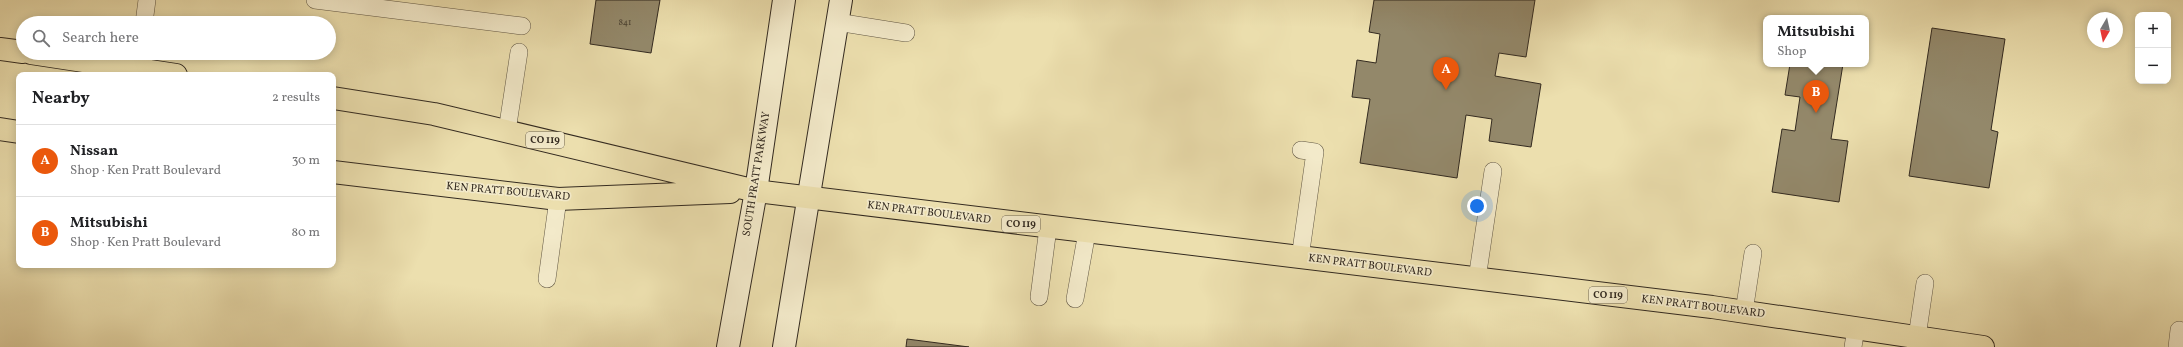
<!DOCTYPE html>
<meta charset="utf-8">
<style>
body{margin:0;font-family:Vollkorn,serif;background:#f6f6f6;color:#202124}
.controls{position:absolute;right:12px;top:12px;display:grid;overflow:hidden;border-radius:8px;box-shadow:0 2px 10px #0003}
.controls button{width:36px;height:36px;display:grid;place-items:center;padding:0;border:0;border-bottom:1px solid #e0e0e0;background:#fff;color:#202124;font:20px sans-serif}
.compass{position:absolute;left:2087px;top:12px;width:36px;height:36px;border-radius:50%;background:#fff;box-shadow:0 2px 10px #0003;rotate:189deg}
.you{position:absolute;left:1477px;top:206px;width:14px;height:14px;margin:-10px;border:3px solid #fff;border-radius:50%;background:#1a73e8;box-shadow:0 0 0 6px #1a73e833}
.badge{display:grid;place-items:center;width:26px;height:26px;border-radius:50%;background:#ea580c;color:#fff;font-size:13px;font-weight:700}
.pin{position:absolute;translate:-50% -33px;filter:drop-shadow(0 1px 2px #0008)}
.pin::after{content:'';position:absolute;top:21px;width:14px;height:12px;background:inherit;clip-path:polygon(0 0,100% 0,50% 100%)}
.popup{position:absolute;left:1763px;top:15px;width:106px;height:52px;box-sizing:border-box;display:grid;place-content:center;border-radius:8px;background:#fff;filter:drop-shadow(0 1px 3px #0005);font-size:13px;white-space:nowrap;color:#757577}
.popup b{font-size:15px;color:#202124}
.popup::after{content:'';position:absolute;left:50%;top:100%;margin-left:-8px;border:8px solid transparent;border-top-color:#fff}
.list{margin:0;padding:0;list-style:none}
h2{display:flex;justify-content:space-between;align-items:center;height:52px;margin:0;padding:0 16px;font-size:17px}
h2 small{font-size:13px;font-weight:400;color:#757577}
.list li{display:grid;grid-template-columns:26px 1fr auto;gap:12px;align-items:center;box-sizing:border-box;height:72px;padding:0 16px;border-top:1px solid #e0e0e0}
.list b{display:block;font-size:15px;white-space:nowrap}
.list p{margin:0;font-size:13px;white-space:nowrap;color:#757577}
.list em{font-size:13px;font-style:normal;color:#757577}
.icon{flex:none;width:22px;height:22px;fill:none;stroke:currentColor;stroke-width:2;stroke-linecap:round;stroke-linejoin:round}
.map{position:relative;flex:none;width:2183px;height:347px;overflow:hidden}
.search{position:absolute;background:#fff;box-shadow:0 2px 10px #0003;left:16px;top:16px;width:320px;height:44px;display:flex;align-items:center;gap:10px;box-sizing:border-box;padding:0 14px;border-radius:22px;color:#757577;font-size:15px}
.panel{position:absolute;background:#fff;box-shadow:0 2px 10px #0003;left:16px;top:72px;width:320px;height:196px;border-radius:8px}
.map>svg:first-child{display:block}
.building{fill:#93886a;stroke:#332a20}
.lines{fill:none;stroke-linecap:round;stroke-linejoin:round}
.lane-casing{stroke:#615744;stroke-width:18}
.secondary-casing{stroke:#332a20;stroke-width:24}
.highway-casing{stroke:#332a20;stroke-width:24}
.lane{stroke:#f3eaca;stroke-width:17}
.secondary{stroke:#f3eaca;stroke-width:22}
.highway{stroke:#ecdfae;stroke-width:22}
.labels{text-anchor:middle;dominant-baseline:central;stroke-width:3.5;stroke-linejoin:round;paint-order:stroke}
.number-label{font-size:9px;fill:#4b4232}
.shield{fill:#f3eaca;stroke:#6d6453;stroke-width:1}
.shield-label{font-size:10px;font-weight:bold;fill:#332a20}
.street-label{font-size:11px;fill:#332a20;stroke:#f3eaca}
</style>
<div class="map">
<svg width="2183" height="347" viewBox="0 0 2183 347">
<rect width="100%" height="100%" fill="#ecdfae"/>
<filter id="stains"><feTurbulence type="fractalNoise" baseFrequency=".005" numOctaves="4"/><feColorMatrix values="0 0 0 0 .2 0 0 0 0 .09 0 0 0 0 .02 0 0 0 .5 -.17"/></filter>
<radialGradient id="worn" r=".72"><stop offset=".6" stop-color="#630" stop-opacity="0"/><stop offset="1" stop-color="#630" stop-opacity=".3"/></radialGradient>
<!-- building -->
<path class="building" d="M 596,0 L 660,0 L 651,53 L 590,44 Z
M 1374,0 L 1535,0 L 1526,57 L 1499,53 L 1495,76 L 1541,84 L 1531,147 L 1489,141 L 1492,119 L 1466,115 L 1457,178 L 1360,163 L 1370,99 L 1352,97 L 1357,60 L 1376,63 L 1380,34 L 1369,32 Z
M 1932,28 L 2005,39 L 1991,130 L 1998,132 L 1989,188 L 1909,176 Z
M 1790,64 L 1843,64 L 1831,139 L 1848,141 L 1839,202 L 1772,192 L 1782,129 L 1795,131 L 1800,97 L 1785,95 Z
M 907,339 L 969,347 L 906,347 Z"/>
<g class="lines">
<defs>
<path id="lane" d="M 315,0 L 522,26
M 837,22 L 906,33
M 144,23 L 147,0
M 138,69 L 140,53
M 507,131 L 519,52
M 1300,258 L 1315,152 L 1301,150
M 547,279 L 558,199
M 1477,279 L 1493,171
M 1039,297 L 1048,228
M 1075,299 L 1087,232
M 1744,312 L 1753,253
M 1917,337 L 1925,283
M 1853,347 L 1856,328
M 2177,347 L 2179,330"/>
<path id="secondary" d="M 728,347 L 756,191 L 784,0
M 784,347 L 841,0"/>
<path id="highway" d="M 0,49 L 23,52
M 31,53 L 176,75
M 333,98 L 434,114 L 756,191 L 1712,307 L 1983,347
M 0,129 L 19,132
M 333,172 L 558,199 L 730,192"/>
</defs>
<!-- lane casing -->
<use href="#lane" class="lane-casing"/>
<!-- secondary casing -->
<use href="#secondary" class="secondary-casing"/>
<!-- highway casing -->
<use href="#highway" class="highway-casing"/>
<!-- lane -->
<use href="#lane" class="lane"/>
<!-- secondary -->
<use href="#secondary" class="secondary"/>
<!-- highway -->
<use href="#highway" class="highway"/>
</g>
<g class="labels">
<!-- number labels -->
<g class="number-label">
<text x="625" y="22">841</text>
</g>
<!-- shield labels -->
<g class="shield">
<rect x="526" y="132" width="38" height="16" rx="3"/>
<rect x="1002" y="216" width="38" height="16" rx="3"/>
<rect x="1589" y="287" width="38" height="16" rx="3"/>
</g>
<g class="shield-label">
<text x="545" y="140">CO 119</text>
<text x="1021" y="224">CO 119</text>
<text x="1608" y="295">CO 119</text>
</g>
<!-- street labels -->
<g class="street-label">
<text transform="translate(757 174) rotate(-81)">SOUTH PRATT PARKWAY</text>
<text transform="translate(508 192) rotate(5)">KEN PRATT BOULEVARD</text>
<text transform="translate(929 213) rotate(7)">KEN PRATT BOULEVARD</text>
<text transform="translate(1370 266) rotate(7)">KEN PRATT BOULEVARD</text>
<text transform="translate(1703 307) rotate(7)">KEN PRATT BOULEVARD</text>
</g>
</g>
<rect width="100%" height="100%" filter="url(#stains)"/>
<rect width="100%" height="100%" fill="url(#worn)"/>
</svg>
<div class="controls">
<button>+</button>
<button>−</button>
</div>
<svg class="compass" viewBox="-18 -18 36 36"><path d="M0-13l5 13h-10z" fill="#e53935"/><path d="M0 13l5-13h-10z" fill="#757577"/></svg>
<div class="you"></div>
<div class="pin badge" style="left:1446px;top:90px">A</div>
<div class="pin badge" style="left:1816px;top:113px">B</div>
<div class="popup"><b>Mitsubishi</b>Shop</div>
<div class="search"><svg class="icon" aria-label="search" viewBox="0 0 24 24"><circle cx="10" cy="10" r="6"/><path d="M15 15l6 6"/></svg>Search here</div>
<section class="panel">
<h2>Nearby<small>2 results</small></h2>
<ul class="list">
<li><span class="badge">A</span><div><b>Nissan</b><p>Shop · Ken Pratt Boulevard</p></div><em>30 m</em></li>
<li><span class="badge">B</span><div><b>Mitsubishi</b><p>Shop · Ken Pratt Boulevard</p></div><em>80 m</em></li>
</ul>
</section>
</div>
